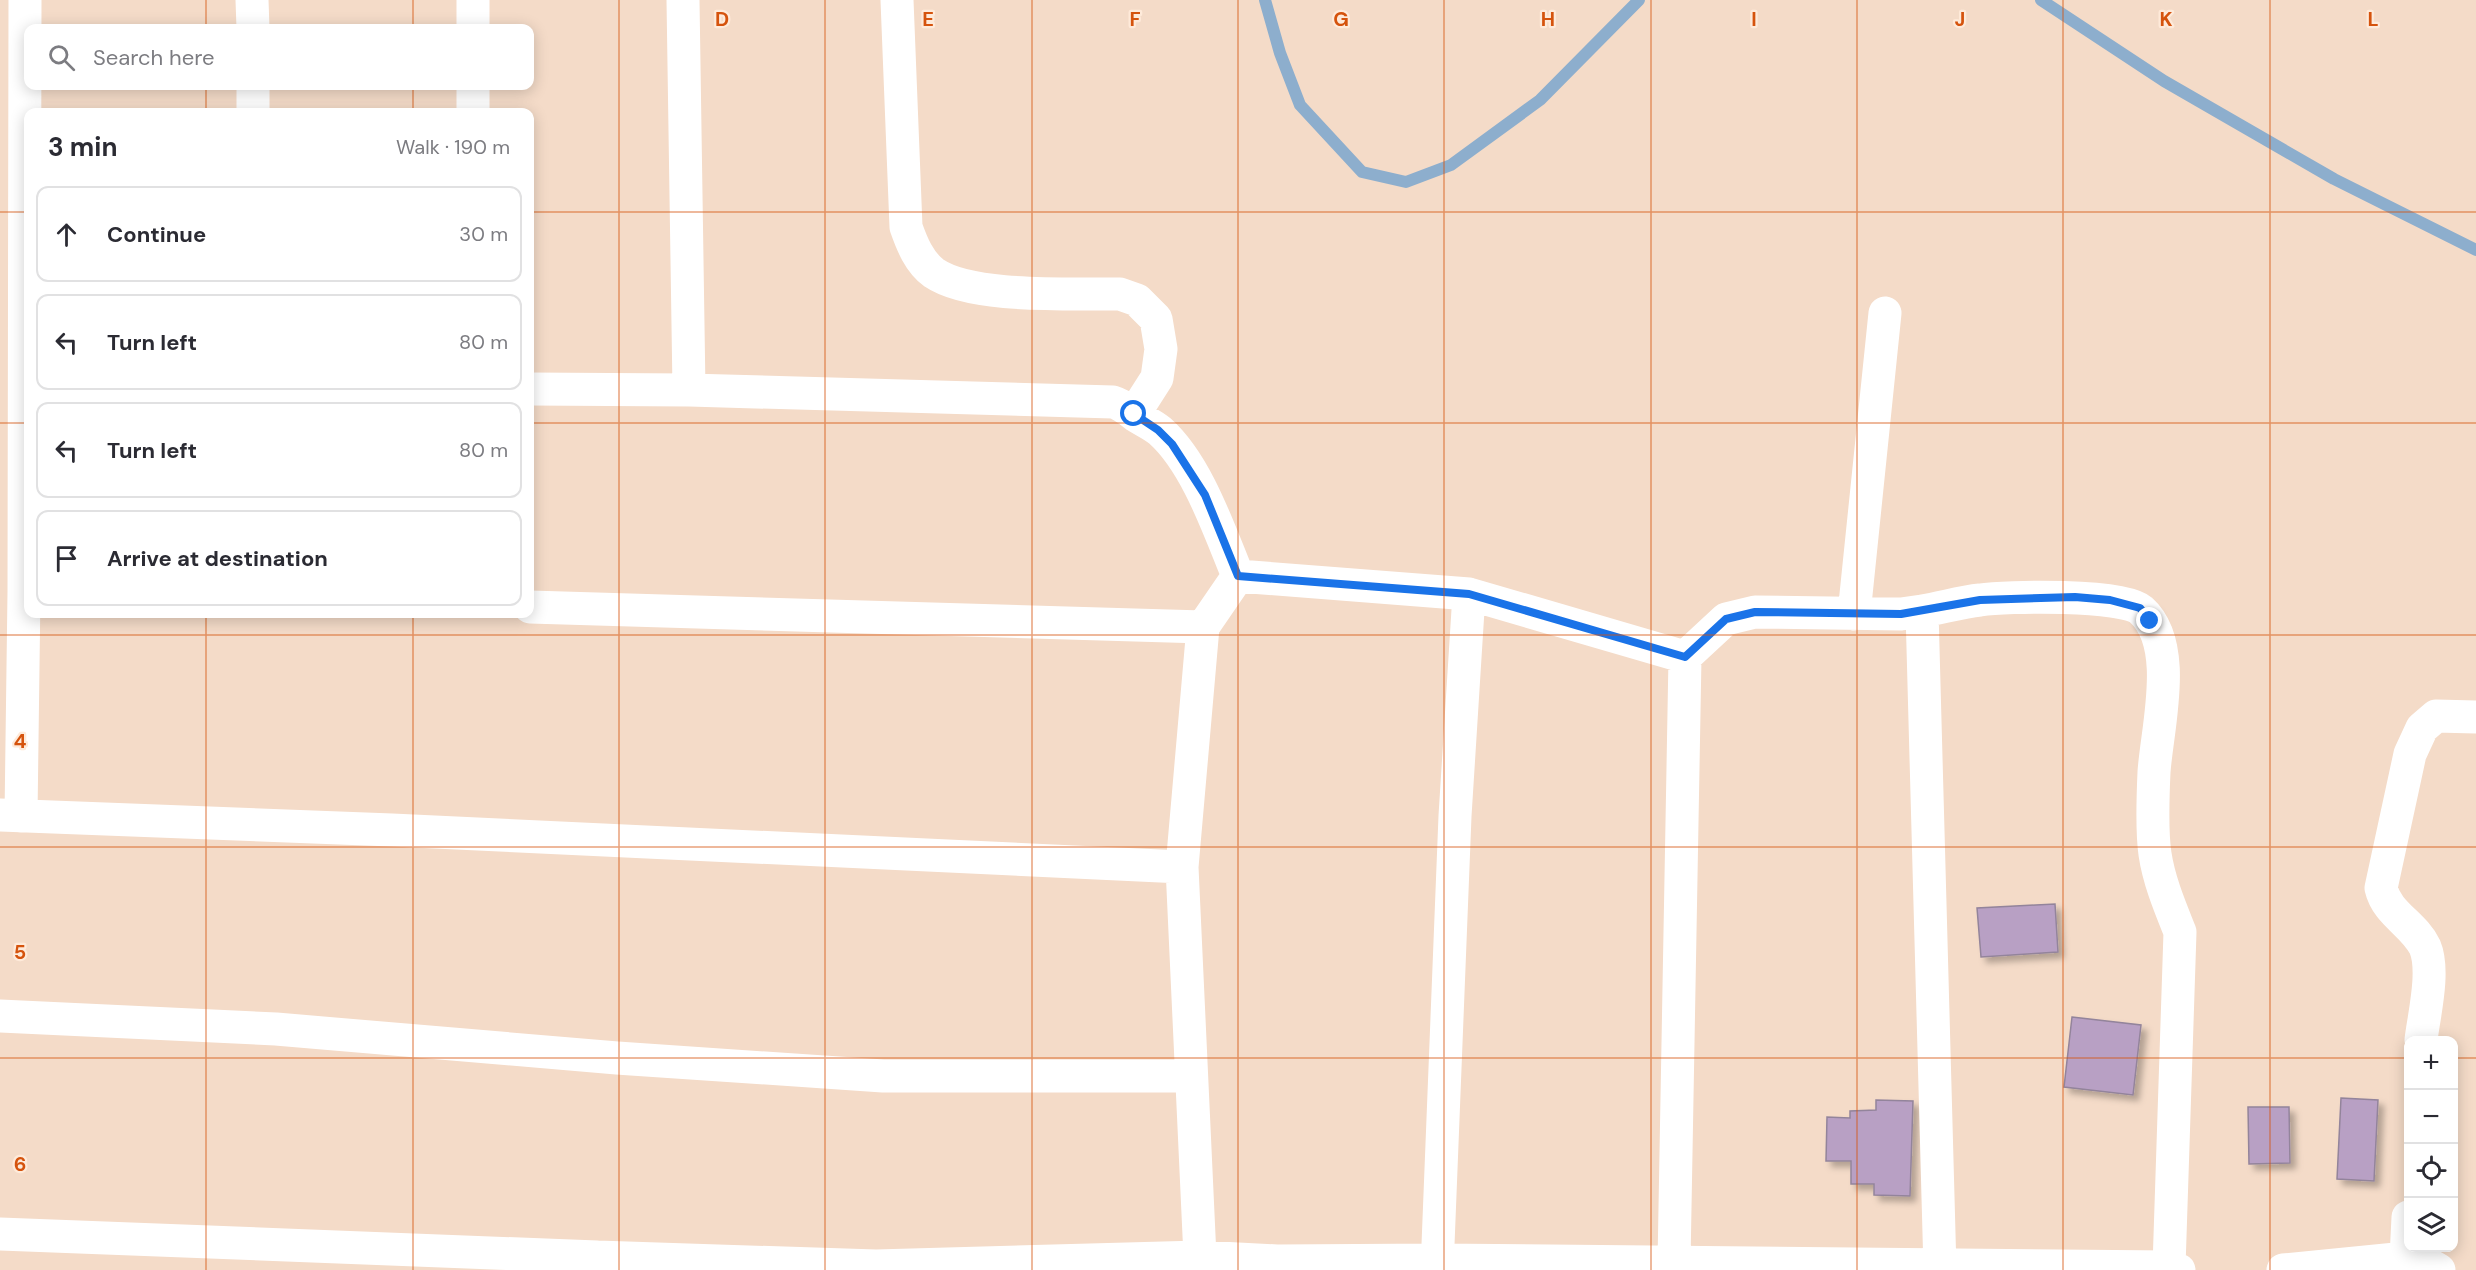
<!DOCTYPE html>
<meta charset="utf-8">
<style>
body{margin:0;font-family:"DM Sans",sans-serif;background:#f7f7f7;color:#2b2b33}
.controls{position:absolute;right:18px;bottom:18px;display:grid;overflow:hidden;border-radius:12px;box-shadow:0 3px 15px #0003}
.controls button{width:54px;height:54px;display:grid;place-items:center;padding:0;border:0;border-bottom:2px solid #e1e1e2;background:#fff;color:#2b2b33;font:30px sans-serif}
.stop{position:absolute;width:18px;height:18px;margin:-14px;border:4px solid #1a73e8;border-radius:50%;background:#fff}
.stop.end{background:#1a73e8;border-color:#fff;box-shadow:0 2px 6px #0008}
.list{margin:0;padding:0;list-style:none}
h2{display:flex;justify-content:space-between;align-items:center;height:78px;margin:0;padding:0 24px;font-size:26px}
h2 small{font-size:20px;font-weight:400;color:#7c7c81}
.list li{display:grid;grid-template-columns:39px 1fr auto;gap:18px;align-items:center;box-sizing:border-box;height:96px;margin:0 12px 12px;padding:0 12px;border:2px solid #e1e1e2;border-radius:12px}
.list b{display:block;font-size:22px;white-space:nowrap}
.list em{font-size:20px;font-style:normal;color:#7c7c81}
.icon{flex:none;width:33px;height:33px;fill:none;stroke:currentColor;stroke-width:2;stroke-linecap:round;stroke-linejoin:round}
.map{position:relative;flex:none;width:2476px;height:1270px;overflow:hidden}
.search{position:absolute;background:#fff;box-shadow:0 3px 15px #0003;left:24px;top:24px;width:510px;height:66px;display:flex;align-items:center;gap:15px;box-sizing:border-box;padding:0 21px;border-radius:12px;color:#7c7c81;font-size:22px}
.panel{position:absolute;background:#fff;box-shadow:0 3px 15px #0003;left:24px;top:108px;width:510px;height:510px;border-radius:12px}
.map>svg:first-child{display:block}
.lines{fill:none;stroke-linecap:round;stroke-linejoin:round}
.stream{stroke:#8daecd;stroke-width:12}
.building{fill:#b8a0c4;stroke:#93849b;stroke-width:1.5;filter:url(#shadow)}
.street{stroke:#fff;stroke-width:33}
.route{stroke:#1a73e8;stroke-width:8}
.grid{fill:none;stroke:#d5530d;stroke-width:1.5;stroke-opacity:0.55}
.grid-label{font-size:20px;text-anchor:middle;font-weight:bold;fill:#d5530d;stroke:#feeada;stroke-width:4.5;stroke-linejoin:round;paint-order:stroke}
</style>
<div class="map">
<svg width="2476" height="1270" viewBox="0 0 2476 1270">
<defs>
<filter id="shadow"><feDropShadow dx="5.5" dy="5.5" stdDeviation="3" flood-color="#0004"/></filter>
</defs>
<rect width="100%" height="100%" fill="#f4dbc8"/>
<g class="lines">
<!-- stream -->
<path class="stream" d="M 1265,0 L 1280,53 L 1300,105 L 1362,172 L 1406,182 L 1451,165 L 1540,100 L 1639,0
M 2041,0 L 2164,81 L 2334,179 L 2476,250"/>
</g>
<!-- building -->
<path class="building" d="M 2055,904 L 2058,952 L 1981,957 L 1977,908 Z
M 2072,1017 L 2141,1025 L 2133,1095 L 2064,1087 Z
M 2341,1098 L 2378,1100 L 2374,1181 L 2337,1179 Z
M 1876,1100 L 1913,1101 L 1910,1196 L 1874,1195 L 1874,1184 L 1851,1184 L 1851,1161 L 1826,1161 L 1827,1117 L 1850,1118 L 1850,1111 L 1876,1110 Z
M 2248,1107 L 2289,1107 L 2290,1163 L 2249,1164 Z"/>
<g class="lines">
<!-- street -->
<path class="street" d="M 252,0 L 253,28
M 473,0 L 473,28
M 683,0 L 689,390
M 897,0 L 906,227 C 912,244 919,262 934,273 C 972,299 1072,293 1120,294 L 1137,300 L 1156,319 L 1161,349 L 1157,378 L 1134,414
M 253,86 L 253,112
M 473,86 L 473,112
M 530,389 L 689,390 L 1113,402 C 1123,405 1128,410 1136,416 C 1144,421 1153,425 1160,431 C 1197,464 1219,530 1238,576 L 1203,627 L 1182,867 L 1200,1257
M 1238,576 L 1469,594 L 1685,657 L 1726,619 L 1755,612 L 1901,614 L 1922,611 L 1940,1270
M 530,607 L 1203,627
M 1922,611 C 1941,608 1961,602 1980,600 C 2006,596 2124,594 2141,610 C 2180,645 2157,727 2154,772 C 2153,794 2152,834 2155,854 C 2159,881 2170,907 2180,932 L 2169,1267
M 1854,614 L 1885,313
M 0,815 L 392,830 L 1182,867
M 21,816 L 24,592 L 25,0
M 0,1016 L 276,1029 L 617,1058 L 883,1076 L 1191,1076
M 2421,1040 C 2424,1015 2435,971 2425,947 C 2414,924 2387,914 2381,888 L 2410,754 L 2422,728 L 2436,716 L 2476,717
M 0,1234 L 597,1257 L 597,1270
M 597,1257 L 876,1266 L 1200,1257 L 1277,1261 L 1437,1260 L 2169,1267 L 2179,1270
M 2406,1258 L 2408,1217
M 1674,1263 L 1685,657
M 1437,1270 L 1455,816 L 1469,594
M 2283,1270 L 2406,1258 L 2420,1259 L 2439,1270"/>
</g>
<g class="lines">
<!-- route -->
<path class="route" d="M 1134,414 L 1158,430 L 1172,444 L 1205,495 L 1238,576 L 1469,594 L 1685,657 L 1726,619 L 1755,612 L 1901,614 L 1980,600 L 2075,597 L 2110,600 L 2140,608 L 2150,621"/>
</g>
<!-- grid -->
<path class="grid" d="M 206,0 L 206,28M 413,0 L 413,28M 619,0 L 619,1270M 825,0 L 825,1270M 1032,0 L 1032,1270M 1238,0 L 1238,1270M 1444,0 L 1444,1270M 1651,0 L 1651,1270M 1857,0 L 1857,1270M 2063,0 L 2063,1270M 2270,0 L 2270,1270M 206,86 L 206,112M 413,86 L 413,112M 0,212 L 28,212M 530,212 L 2476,212M 0,423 L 28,423M 530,423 L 2476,423M 206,614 L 206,1270M 413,614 L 413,1270M 0,635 L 2476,635M 0,847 L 2476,847M 0,1058 L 2408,1058M 2454,1058 L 2476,1058"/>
<g class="grid-label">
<text x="722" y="26">D</text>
<text x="928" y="26">E</text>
<text x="1135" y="26">F</text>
<text x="1341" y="26">G</text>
<text x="1548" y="26">H</text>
<text x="1754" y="26">I</text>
<text x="1960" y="26">J</text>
<text x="2166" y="26">K</text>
<text x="2373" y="26">L</text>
<text x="20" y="748">4</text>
<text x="20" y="959">5</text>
<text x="20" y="1171">6</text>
</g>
</svg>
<div class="controls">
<button>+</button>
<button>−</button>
<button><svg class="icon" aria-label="locate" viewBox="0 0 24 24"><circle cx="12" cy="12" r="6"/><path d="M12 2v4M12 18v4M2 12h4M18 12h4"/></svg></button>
<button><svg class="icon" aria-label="layers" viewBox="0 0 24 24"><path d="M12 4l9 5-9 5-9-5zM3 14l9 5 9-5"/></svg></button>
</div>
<div class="stop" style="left:1134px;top:414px"></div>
<div class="stop end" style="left:2150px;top:621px"></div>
<div class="search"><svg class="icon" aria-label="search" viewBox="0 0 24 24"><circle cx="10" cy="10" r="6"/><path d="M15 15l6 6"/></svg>Search here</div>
<section class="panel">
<h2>3 min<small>Walk · 190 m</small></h2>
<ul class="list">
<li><svg class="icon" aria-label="ahead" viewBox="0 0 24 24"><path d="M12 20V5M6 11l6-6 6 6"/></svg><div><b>Continue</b></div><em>30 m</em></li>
<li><svg class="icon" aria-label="left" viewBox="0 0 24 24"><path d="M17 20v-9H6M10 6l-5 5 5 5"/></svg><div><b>Turn left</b></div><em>80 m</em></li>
<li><svg class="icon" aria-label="left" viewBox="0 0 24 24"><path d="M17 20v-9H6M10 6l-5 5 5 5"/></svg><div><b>Turn left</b></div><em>80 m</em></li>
<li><svg class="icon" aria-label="arrive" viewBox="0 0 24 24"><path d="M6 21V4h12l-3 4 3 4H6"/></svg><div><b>Arrive at destination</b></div></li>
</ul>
</section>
</div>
